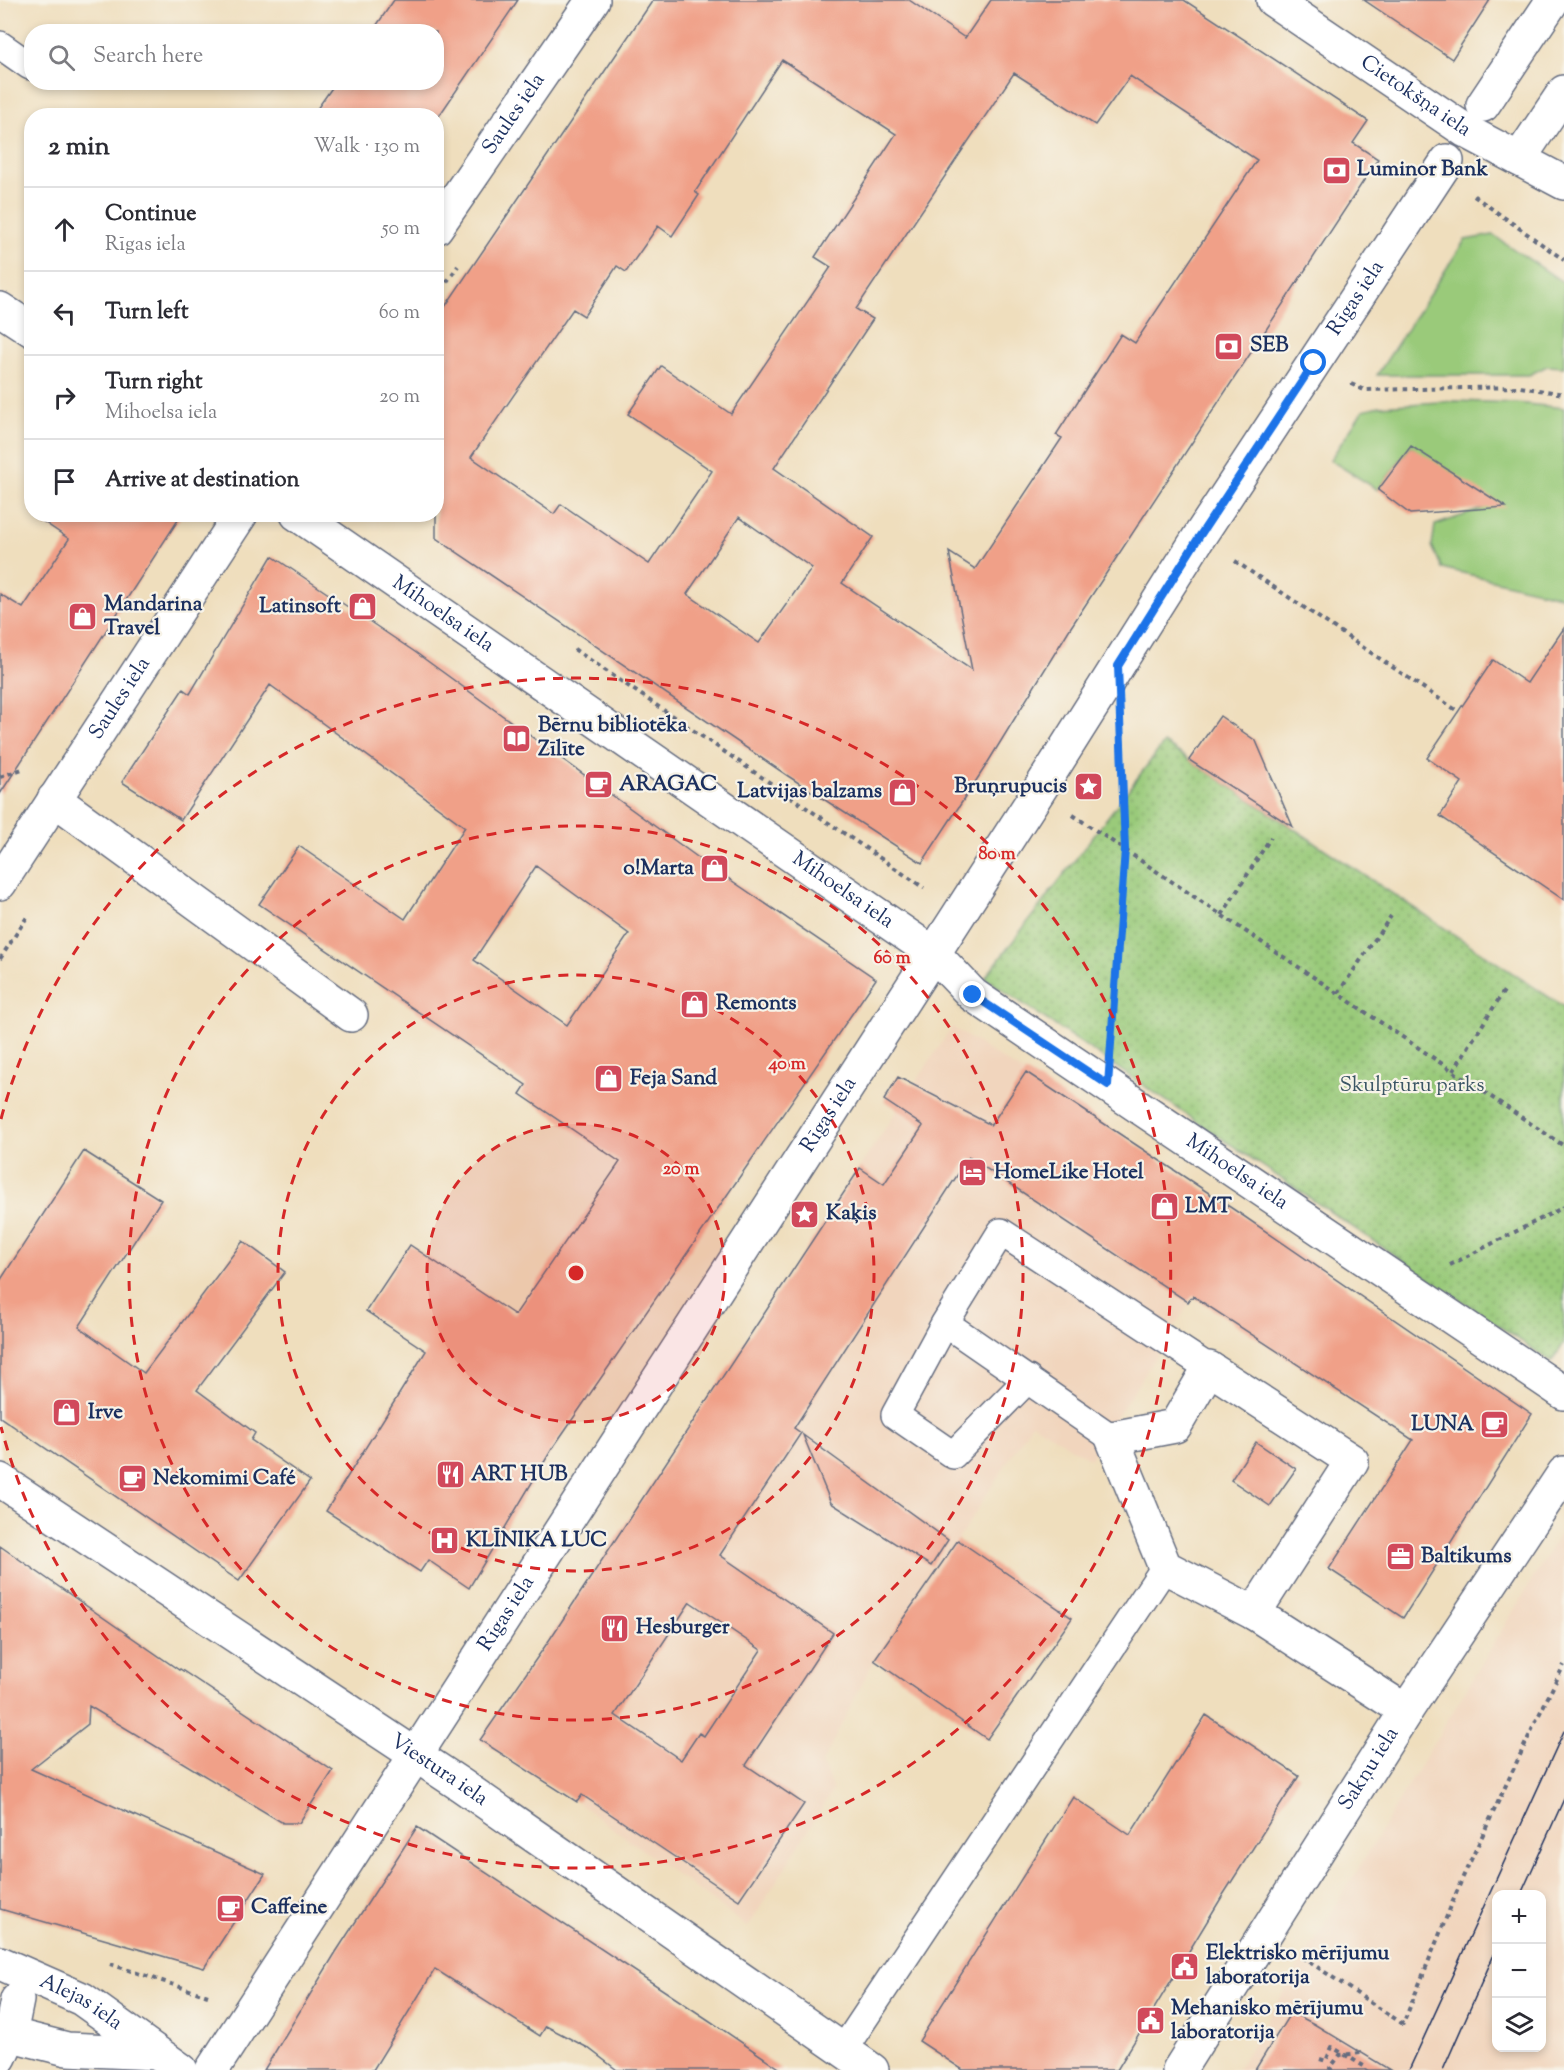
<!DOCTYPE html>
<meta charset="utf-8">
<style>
body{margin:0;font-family:"Sorts Mill Goudy",serif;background:#f2f2f3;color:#2b2b33}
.controls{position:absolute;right:18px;bottom:18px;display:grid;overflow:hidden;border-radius:12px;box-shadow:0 3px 9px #0003}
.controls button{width:54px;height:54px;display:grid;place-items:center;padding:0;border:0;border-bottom:2px solid #e1e1e2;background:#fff;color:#2b2b33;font:30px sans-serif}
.stop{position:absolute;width:18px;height:18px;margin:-14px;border:4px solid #1a73e8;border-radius:50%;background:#fff}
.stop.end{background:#1a73e8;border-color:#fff;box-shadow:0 2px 6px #0008}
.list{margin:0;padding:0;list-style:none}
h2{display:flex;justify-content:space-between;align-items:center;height:78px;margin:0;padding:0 24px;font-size:26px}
h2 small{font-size:20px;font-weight:400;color:#7c7c81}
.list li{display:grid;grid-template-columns:39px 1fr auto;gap:18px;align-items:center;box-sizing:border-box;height:84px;padding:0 24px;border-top:2px solid #e1e1e2}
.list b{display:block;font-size:22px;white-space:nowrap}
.list p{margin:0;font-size:20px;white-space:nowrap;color:#7c7c81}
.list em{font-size:20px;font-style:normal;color:#7c7c81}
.icon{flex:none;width:33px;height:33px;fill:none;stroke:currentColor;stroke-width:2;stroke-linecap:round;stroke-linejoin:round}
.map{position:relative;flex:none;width:1564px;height:2070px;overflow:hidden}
.search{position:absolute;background:#fff;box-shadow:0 3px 9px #0003;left:24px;top:24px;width:420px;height:66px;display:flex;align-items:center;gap:15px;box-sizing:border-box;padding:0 21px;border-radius:24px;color:#7c7c81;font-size:22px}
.panel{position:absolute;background:#fff;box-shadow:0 3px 9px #0003;left:24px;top:108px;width:420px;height:414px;border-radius:24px}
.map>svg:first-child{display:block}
.built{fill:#f1d5bd;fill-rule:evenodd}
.grass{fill:url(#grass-dots);stroke:#5a7c6c;stroke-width:1.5}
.garden{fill:#9aca7a;stroke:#5a7c6c;stroke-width:1.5}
.building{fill:#f0a088;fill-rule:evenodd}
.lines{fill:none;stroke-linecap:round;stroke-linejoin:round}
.service-casing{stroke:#656c7f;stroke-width:30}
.pedestrian-casing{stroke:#656c7f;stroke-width:36}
.minor-casing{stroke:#656c7f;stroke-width:36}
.tertiary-casing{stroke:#656c7f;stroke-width:36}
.path{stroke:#656c7f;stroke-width:4;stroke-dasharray:4.5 4.5;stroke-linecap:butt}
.service{stroke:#fff;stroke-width:27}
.pedestrian{stroke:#fff;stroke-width:33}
.minor{stroke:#fff;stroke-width:33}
.tertiary{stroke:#fff;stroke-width:33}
.tram{stroke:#1b2f5e;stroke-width:1.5}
.route{stroke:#1a73e8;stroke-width:8}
.ring{fill:none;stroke:#d62828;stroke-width:3;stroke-dasharray:10 8}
.labels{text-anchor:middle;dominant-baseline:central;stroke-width:4.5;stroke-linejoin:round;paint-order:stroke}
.street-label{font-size:21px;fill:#1b2f5e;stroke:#f7f3e8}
.poi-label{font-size:21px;font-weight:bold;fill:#1b2f5e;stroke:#f7f3e8;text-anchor:start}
.park-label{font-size:21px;fill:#3b5665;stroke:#f7f3e8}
.centre{fill:#d62828;stroke:#f7f3e8;stroke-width:3}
.ring-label{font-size:18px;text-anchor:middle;font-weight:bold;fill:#d62828;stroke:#f7f3e8;stroke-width:4.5;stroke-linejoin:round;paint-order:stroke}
</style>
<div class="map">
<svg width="1564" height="2070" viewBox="0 0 1564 2070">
<defs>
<pattern id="grass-dots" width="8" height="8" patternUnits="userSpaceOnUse" patternTransform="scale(1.5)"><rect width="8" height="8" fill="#9aca7a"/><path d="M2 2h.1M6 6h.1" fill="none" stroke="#7da467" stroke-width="1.8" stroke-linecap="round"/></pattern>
</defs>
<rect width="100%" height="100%" fill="#f7f3e8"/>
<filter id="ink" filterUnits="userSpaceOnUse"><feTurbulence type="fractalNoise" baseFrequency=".0167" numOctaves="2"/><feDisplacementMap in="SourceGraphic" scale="12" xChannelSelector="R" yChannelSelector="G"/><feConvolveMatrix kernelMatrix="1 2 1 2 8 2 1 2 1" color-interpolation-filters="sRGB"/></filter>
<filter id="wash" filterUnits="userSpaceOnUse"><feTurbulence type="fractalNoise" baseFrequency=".008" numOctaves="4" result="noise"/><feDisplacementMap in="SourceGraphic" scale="24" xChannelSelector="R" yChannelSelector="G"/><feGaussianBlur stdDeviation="1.35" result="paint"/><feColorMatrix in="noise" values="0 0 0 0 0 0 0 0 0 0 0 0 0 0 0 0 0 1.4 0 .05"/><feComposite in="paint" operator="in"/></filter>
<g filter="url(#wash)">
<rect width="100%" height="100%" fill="#efdebd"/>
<!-- built -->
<path class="built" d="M 952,1027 L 1245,1216 L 1090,1459 L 1032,1423 L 958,1540 L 874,1660 L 822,1763 L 833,1790 L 748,1927 L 577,1802 L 480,1740 L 547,1642 Z
M 1564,1527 L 1564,2070 L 1237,2070 ZM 1496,1894 L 1542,1894 L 1542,2048 L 1496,2048 Z"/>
<!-- grass -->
<path class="grass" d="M 1164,743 L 1564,1007 L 1564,1343 L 1552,1362 L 985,978 Z"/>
<!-- garden -->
<path class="garden" d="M 1493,235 L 1564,283 L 1564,367 L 1547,366 L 1529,375 L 1377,375 L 1465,240 Z
M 1455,401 L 1517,403 L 1564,408 L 1564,597 L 1442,568 L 1432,546 L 1435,525 L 1482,509 L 1411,446 L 1378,490 L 1330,460 L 1363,410 L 1379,406 Z"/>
<g id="blocks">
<!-- building -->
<path class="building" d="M 394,0 L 518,0 L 439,116 L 312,116 L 336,82 L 436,82 L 436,32 L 372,32 Z
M 653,0 L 909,0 L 965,38 L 991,0 L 1184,0 L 1368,121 L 1353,143 L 1378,159 L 1069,630 L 985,767 L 922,863 L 788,776 L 436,538 L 436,320 ZM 782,60 L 896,134 L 815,257 L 831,267 L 731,414 L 661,366 L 628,414 L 712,471 L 649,564 L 561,504 L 554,514 L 471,457 L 573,309 L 584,316 L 617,266 L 626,272 L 658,226 L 672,236 L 699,195 L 695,192 ZM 1014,73 L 1095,125 L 1130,76 L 1257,160 L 1135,343 L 1121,334 L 1056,435 L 1062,438 L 975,569 L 949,552 L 972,670 L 842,583 L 873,537 L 774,468 L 873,319 L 856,309 ZM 739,517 L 812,568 L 759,643 L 687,594 Z
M 1364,0 L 1490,0 L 1452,59 Z
M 1411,446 L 1506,507 L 1410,514 L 1378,490 Z
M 32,514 L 182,514 L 0,794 L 0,594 L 23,608 L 69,539 Z
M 272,556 L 415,652 L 700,859 L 876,979 L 552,1449 L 469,1588 L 428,1560 L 420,1572 L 326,1511 L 426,1351 L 366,1311 L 410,1245 L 515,1315 L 620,1162 L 520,1094 L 526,1085 L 259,904 L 299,846 L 405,919 L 465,827 L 270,685 L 181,820 L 122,782 L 183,689 L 190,694 ZM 536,866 L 629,934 L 567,1025 L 474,960 Z
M 1564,628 L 1564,900 L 1440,816 L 1462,782 L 1427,758 L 1493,660 L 1527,683 Z
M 1220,716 L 1256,741 L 1293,827 L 1189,760 Z
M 1026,1072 L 1245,1217 L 1532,1414 L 1403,1618 L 1329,1569 L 1413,1440 L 1193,1296 L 1188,1302 L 969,1157 L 794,1428 L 801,1433 L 720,1555 L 833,1633 L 746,1765 L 804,1804 L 739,1900 L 582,1795 L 577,1802 L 480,1740 L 550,1639 L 860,1168 L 884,1184 L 923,1126 L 884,1100 L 898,1077 L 991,1125 ZM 690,1602 L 761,1650 L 704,1736 L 699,1733 L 681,1760 L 615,1715 Z
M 84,1151 L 161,1200 L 79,1327 L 144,1373 L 243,1241 L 285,1272 L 197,1390 L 255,1433 L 251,1440 L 310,1481 L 239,1581 L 0,1417 L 0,1281 Z
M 803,1435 L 948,1540 L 931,1566 L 831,1503 Z
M 1256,1442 L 1296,1469 L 1270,1506 L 1231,1480 Z
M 958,1540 L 1072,1618 L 987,1739 L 874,1660 Z
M 0,1546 L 179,1670 L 180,1669 L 333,1771 L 299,1823 L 283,1823 L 89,1706 L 88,1724 L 31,1769 L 265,1874 L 204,1968 L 0,1909 Z
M 1206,1715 L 1299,1776 L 1223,1895 L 1117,2070 L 963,2070 L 919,2041 L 1073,1797 L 1130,1835 Z
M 417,1827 L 710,2021 L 782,2070 L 617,2070 L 588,2048 L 546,2026 L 540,2036 L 435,1969 L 373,2070 L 264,2070 L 336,1952 Z
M 1291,2012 L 1314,2024 L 1390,2070 L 1255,2070 Z"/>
</g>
</g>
<g filter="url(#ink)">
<use href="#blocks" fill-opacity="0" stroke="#656c7f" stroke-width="1.5"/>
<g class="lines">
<defs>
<path id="service" d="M 0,45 L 30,66
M 945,1323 L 895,1415 L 953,1455 L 1028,1379
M 1112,1438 L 945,1323 L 1001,1232 L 1209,1368
M 843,2050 L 1165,1567"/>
<g id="pedestrian">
<path d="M 1483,105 L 1553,0"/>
<path id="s1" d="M 933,953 L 973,995 L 1564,1393"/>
<path id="s2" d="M 212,2070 L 1038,792 L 1199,537 L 1447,161"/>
</g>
<g id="minor">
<path id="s3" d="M 1273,0 L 1466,131 L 1564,183"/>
<path d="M 1519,159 L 1564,92"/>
<path id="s4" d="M 436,228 L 593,0"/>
<path d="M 0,309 L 32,330"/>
<path id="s5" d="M 297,514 L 933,953"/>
<path d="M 54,799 L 351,1015"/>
<path id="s6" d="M 0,883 L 241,514"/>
<path d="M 1209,1368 L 1352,1461 L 1254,1613 L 1165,1567 L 1112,1438 L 1175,1426 Z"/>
<path d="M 1254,1613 L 1406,1711"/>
<path id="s7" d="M 0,1963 L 82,1999 L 181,2070"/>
<path d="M 0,2032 L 67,2049 L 155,2053"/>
<path d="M 0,2057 L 10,2035 L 17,2000"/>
<path id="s8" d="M 1179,2070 L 1406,1711 L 1564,1473"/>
</g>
<g id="tertiary">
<path id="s9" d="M 0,1480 L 461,1785 L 872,2070"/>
</g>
</defs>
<!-- service casing -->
<use href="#service" class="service-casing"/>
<!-- pedestrian casing -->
<use href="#pedestrian" class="pedestrian-casing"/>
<!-- minor casing -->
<use href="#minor" class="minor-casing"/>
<!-- tertiary casing -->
<use href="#tertiary" class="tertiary-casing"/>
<!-- path -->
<path class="path" d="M 1474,196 L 1564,260
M 436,297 L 458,266
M 1351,384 L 1364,390 L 1520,387 L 1564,394
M 1235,561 L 1459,712
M 574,649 L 924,888
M 0,777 L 22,769
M 1073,815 L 1564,1146
M 1222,915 L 1271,837
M 0,959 L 27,917
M 1338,993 L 1391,916
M 1111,1037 L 1125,849 L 1121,745
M 1453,1071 L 1504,991
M 1450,1265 L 1564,1207
M 1302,1957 L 1403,2024 L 1462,1879 L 1536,1721 L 1564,1665
M 110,1964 L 208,1996
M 1320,2059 L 1326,2061 L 1332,2047 L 1367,2068 L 1366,2070
M 1333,2070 L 1330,2068 L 1340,2055 L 1361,2053"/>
<!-- service -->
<use href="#service" class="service"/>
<!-- pedestrian -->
<use href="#pedestrian" class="pedestrian"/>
<!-- minor -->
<use href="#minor" class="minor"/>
<!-- tertiary -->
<use href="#tertiary" class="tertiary"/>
<!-- tram -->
<path class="tram" d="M 1521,1894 L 1564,1799
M 1409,2070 L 1564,1731
M 1443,2070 L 1496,1950"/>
</g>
</g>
<g class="lines" filter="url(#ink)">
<!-- route -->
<path class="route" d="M 973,995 L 1108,1085 L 1125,849 L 1118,666 L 1199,537 L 1314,363"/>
</g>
<!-- distance rings -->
<circle cx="576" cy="1273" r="149" fill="#d62828" fill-opacity=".12"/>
<g class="ring">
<circle cx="576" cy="1273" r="149"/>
<circle cx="576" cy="1273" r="298"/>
<circle cx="576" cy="1273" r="447"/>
<path d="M1 1119A595 595 0 1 1 1 1427"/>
</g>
<!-- icons -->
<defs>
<symbol id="bank-square" viewBox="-11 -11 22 22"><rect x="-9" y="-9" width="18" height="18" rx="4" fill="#d1495b" stroke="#f7f3e8"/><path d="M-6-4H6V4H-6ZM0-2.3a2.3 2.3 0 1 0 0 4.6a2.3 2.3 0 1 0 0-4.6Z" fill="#fff"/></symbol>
<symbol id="shop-square" viewBox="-11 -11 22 22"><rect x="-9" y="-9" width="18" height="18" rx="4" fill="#d1495b" stroke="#f7f3e8"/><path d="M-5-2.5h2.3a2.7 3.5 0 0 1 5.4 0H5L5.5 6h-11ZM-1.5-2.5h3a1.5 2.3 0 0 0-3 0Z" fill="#fff"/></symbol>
<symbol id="library-square" viewBox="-11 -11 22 22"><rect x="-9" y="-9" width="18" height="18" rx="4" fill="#d1495b" stroke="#f7f3e8"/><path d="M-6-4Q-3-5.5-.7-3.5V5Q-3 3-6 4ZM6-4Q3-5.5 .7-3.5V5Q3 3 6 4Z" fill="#fff"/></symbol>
<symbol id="cafe-square" viewBox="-11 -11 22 22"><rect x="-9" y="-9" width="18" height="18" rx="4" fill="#d1495b" stroke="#f7f3e8"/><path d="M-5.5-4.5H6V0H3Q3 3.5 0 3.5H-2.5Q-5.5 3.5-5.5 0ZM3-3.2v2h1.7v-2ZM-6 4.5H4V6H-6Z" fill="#fff"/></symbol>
<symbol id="sight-square" viewBox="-11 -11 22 22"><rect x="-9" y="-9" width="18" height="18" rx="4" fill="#d1495b" stroke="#f7f3e8"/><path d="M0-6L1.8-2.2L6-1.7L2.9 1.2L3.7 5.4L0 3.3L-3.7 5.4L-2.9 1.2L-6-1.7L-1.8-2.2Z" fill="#fff"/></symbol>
<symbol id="hotel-square" viewBox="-11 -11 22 22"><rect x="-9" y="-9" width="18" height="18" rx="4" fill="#d1495b" stroke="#f7f3e8"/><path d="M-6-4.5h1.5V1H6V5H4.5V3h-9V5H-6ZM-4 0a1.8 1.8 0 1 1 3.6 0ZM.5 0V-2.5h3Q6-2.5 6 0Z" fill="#fff"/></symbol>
<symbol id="restaurant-square" viewBox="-11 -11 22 22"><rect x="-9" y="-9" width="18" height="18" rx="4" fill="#d1495b" stroke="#f7f3e8"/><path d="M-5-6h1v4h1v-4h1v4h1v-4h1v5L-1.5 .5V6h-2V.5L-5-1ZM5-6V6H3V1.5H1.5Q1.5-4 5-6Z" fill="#fff"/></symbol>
<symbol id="hospital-square" viewBox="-11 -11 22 22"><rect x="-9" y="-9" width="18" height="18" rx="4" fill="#d1495b" stroke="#f7f3e8"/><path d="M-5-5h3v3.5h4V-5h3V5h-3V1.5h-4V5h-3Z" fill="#fff"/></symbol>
<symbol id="office-square" viewBox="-11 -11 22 22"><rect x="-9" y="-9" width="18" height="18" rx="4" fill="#d1495b" stroke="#f7f3e8"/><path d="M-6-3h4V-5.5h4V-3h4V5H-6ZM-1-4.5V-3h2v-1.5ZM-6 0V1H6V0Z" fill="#fff"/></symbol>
<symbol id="civic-square" viewBox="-11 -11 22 22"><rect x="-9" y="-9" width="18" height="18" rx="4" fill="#d1495b" stroke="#f7f3e8"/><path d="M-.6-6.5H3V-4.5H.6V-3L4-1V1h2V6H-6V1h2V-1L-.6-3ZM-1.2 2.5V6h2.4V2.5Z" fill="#fff"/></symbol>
</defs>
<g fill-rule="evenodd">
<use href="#bank-square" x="1320" y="154" width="33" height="33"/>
<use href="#bank-square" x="1212" y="330" width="33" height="33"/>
<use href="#shop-square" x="346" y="590" width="33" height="33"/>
<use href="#shop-square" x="66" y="600" width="33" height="33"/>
<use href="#library-square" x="500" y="722" width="33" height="33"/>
<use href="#cafe-square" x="582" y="768" width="33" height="33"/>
<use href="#sight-square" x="1072" y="770" width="33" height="33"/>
<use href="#shop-square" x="886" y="776" width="33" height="33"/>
<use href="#shop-square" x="698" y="852" width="33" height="33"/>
<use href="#shop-square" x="678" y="988" width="33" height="33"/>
<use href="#shop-square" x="592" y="1062" width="33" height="33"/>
<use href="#hotel-square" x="956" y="1156" width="33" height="33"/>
<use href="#shop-square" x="1148" y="1190" width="33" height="33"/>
<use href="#sight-square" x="788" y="1198" width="33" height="33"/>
<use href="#shop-square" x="50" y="1396" width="33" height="33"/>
<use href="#cafe-square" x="1478" y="1408" width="33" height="33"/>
<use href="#restaurant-square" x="434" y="1458" width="33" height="33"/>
<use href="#cafe-square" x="116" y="1462" width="33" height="33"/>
<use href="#hospital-square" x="428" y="1524" width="33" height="33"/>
<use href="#office-square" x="1384" y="1540" width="33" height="33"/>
<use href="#restaurant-square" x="598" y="1612" width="33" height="33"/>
<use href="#cafe-square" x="214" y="1892" width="33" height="33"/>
<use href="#civic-square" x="1168" y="1950" width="33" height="33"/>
<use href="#civic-square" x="1134" y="2004" width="33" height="33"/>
</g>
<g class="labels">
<!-- street labels -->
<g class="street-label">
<text stroke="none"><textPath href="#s3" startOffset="172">Cietokšņa iela</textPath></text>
<text stroke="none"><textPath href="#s4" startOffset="138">Saules iela</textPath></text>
<text stroke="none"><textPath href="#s2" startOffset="2109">Rīgas iela</textPath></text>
<text stroke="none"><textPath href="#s5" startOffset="177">Mihoelsa iela</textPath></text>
<text stroke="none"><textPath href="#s6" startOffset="220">Saules iela</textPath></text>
<text stroke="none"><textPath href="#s5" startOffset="663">Mihoelsa iela</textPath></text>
<text stroke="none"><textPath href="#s2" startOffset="1137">Rīgas iela</textPath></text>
<text stroke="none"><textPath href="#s1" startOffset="376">Mihoelsa iela</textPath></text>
<text stroke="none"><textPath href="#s2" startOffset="543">Rīgas iela</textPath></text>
<text stroke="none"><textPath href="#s8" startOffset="356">Sakņu iela</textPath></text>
<text stroke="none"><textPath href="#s9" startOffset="526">Viestura iela</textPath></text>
<text stroke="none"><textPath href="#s7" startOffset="90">Alejas iela</textPath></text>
</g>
<!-- poi labels -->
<g class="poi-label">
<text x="1357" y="170">Luminor Bank</text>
<text x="1250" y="346">SEB</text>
<text x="104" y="605">Mandarina<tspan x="104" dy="24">Travel</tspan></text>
<text x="341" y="607" text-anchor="end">Latinsoft</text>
<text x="538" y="726">Bērnu bibliotēka<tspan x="538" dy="24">Zīlīte</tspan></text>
<text x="619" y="785">ARAGAC</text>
<text x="1067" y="787" text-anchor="end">Bruņrupucis</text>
<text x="882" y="792" text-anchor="end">Latvijas balzams</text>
<text x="694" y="869" text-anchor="end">o!Marta</text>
<text x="716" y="1004">Remonts</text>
<text x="630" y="1079">Feja Sand</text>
<text x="994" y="1173">HomeLike Hotel</text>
<text x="1185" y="1207">LMT</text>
<text x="826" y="1214">Kaķis</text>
<text x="88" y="1413">Irve</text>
<text x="1474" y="1425" text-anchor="end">LUNA</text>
<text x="471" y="1475">ART HUB</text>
<text x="153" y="1479">Nekomimi Café</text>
<text x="466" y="1541">KLĪNIKA LUC</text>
<text x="1421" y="1557">Baltikums</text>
<text x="636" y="1628">Hesburger</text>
<text x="251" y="1908">Caffeine</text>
<text x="1206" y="1954">Elektrisko mērījumu<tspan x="1206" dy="24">laboratorija</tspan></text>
<text x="1171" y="2009">Mehanisko mērījumu<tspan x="1171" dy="24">laboratorija</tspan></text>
</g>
<!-- park labels -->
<g class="park-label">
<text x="1412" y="1086">Skulptūru parks</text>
</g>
</g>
<circle cx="576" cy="1273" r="9" class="centre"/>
<g class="ring-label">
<text x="997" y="859">80 m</text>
<text x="892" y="963">60 m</text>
<text x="787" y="1069">40 m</text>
<text x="681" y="1174">20 m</text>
</g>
</svg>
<div class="controls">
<button>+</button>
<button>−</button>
<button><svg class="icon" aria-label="layers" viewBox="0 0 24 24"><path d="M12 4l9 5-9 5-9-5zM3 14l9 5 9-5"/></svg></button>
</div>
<div class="stop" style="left:1314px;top:363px"></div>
<div class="stop end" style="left:973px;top:995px"></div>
<div class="search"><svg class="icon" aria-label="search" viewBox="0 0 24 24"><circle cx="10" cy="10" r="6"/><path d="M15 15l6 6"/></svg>Search here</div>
<section class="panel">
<h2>2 min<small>Walk · 130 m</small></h2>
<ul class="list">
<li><svg class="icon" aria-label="ahead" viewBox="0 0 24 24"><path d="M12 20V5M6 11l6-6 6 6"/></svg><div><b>Continue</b><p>Rīgas iela</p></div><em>50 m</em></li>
<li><svg class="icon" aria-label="left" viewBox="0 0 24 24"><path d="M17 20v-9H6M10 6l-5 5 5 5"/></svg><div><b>Turn left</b></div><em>60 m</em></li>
<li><svg class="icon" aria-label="right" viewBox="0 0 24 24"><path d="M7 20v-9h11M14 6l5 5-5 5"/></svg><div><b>Turn right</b><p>Mihoelsa iela</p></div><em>20 m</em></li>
<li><svg class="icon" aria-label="arrive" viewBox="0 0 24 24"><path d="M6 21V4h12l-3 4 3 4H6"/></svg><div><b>Arrive at destination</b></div></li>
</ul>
</section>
</div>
